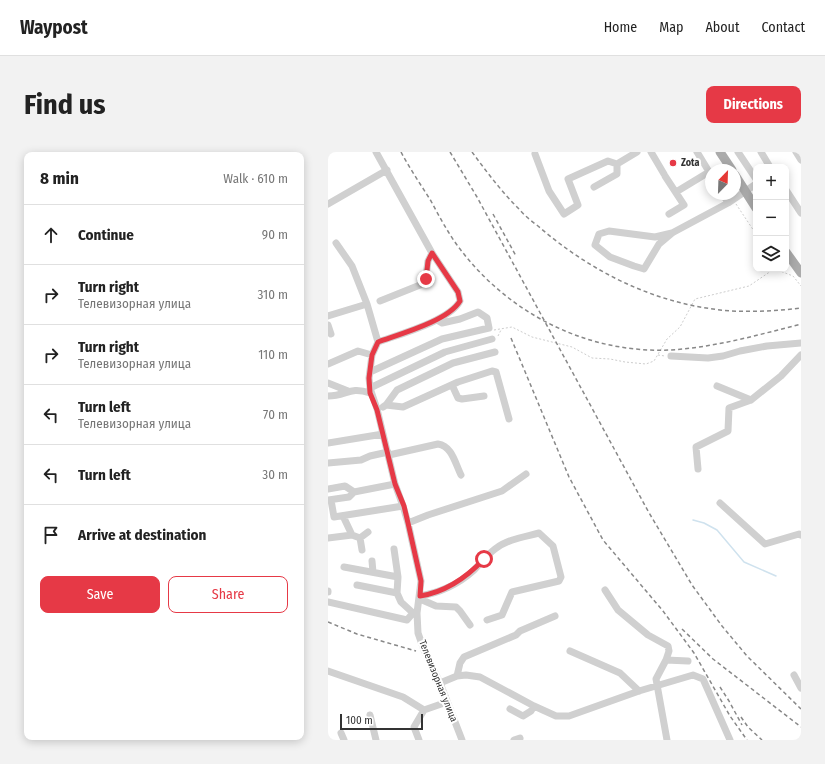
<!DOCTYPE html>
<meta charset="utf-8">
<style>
body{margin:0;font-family:"Fira Sans Condensed",sans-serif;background:#f2f2f2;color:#222}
.controls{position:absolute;right:12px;top:12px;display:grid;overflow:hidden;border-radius:8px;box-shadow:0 2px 10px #0003}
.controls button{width:36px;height:36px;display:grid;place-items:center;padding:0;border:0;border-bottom:1px solid #e0e0e0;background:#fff;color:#222;font:20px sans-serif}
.compass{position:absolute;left:377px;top:12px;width:36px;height:36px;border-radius:50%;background:#fff;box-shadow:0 2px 10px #0003;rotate:23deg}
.scale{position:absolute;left:12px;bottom:10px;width:83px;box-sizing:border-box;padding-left:4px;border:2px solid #333;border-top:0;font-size:11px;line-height:14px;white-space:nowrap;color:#333;-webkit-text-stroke:3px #fff;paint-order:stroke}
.stop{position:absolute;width:12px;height:12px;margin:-9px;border:3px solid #e63946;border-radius:50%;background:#fff}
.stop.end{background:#e63946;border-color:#fff;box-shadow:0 1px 4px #0008}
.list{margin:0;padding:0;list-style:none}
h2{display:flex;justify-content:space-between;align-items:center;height:52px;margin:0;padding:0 16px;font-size:17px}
h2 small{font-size:13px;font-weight:400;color:#767676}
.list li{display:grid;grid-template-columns:26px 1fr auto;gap:12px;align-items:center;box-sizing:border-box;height:60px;padding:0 16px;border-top:1px solid #e0e0e0}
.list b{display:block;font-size:15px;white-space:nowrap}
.list p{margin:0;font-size:13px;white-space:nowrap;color:#767676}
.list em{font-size:13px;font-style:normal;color:#767676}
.actions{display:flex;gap:8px;padding:12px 16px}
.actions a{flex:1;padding:9px 0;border:1px solid #e63946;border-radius:8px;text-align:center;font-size:14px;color:#e63946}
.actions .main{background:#e63946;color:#fff}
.icon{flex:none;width:22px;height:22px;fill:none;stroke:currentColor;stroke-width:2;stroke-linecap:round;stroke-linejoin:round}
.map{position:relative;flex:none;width:473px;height:588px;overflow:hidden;border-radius:8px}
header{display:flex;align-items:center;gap:24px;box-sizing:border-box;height:56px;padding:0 20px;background:#fff;border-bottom:1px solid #e0e0e0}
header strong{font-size:19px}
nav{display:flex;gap:22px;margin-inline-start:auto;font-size:14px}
.intro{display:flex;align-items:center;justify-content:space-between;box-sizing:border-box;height:96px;padding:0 24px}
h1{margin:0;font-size:28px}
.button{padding:10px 18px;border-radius:8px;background:#e63946;color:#fff;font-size:14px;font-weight:700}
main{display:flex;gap:24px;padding:0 24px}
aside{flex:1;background:#fff;border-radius:8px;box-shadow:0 2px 10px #0003}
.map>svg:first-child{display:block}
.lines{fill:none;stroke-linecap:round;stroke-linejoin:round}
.stream{stroke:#cfe2ee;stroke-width:1.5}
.path{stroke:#cdcdcd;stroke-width:1;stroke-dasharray:2 2;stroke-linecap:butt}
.minor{stroke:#d0d0d0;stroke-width:7}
.major{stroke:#ababab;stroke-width:9}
.rail{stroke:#888;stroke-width:1.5;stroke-dasharray:4 3;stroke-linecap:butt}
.route{stroke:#e63946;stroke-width:5}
.poi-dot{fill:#e63946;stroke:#fff;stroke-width:1.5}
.labels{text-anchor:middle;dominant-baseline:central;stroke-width:4;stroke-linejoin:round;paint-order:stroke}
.poi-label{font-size:10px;font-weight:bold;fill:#333;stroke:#fff;text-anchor:start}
.street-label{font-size:10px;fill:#333;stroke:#fff}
</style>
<header>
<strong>Waypost</strong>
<nav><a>Home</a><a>Map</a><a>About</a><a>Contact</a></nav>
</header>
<div class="intro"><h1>Find us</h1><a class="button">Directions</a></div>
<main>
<aside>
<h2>8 min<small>Walk · 610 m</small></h2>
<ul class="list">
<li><svg class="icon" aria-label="ahead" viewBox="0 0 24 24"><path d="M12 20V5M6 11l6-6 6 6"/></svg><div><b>Continue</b></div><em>90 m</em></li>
<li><svg class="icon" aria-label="right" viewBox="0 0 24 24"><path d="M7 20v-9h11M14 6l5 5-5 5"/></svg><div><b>Turn right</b><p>Телевизорная улица</p></div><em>310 m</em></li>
<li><svg class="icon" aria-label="right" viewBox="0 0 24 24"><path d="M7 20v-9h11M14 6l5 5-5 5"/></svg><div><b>Turn right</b><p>Телевизорная улица</p></div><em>110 m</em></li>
<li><svg class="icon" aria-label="left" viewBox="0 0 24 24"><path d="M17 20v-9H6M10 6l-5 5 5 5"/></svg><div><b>Turn left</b><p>Телевизорная улица</p></div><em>70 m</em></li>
<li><svg class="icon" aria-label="left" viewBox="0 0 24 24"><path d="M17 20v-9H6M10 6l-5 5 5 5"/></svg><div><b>Turn left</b></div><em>30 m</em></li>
<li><svg class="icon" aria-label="arrive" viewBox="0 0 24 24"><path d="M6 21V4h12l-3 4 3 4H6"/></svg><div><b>Arrive at destination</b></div></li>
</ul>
<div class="actions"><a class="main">Save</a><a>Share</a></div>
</aside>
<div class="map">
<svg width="473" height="588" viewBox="0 0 473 588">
<rect width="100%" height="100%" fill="#fff"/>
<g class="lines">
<!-- stream -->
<path class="stream" d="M 365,368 L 376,371 L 389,378 L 416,410 L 448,424"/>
<!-- path -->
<path class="path" d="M 408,52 L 428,82
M 451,117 L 452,119 L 465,124 L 473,134
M 166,178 L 184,175 L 204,185 L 244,195 L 264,206 L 282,207 L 297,210 L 318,212 L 326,209 L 339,187 L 352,175 L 367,147 L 421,134 L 446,117
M 170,184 L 173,178
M 330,203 L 337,204"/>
<!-- minor -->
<path class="minor" d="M 48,0 L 104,101 L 130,140 L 132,149 C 121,169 72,182 50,190 L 44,203 L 41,226 L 42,236 L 49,257 L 67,332 L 75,354 L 80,371 L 93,429 L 89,461 L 90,481 L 96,498 L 112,531 L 134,588
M 323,0 L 336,22
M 369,0 L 383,23
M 410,0 L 428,27
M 433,0 L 442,15
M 468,0 L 473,8
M 207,2 L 221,39 L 236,62 L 250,53 L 240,27 L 280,9 L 289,12
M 337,24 L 356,53 L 341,62
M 266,35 L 289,22 L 289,12 L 309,0
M 458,38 L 473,61
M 348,40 L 381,20
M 395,42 L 400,51
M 0,52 L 59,18
M 344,81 L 327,85 L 281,79 L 271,82 L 267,93 L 282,105 L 306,114 L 316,117 L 331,92 L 344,81 L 400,51 L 428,32
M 8,91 L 24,114 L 39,152 L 50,190
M 52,149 L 97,131 L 100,109 L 104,101
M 0,164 L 39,152
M 109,168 L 114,171 L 132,167 L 150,160 L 159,166 L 161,176
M 0,173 L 3,182
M 343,204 L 380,206 L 395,204 L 412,199 L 439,194 L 473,191
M 0,212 L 30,199 L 44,203
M 42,220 L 114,187 L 161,176
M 0,231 L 20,239
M 124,233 L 130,246 L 134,247 L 156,244
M 389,234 L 423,248
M 42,236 L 117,200 L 164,187
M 0,244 C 19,244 21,234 42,241
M 58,253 L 75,255 L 130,230 L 164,219 L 168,220 L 181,267
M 55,255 L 58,253 L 69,238 L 125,211 L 167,200
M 0,291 L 55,282
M 61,303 L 110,292 C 124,294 127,311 133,323
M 0,311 L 33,308 L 42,304 L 60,300
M 370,317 L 368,295 L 400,279 L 401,256 L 423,248 L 453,224 L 473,203
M 0,337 L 17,334 L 26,340 L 67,332
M 0,348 L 21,345 L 26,340
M 3,348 L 6,365 L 75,354
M 392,351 L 437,392 L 471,382 L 473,383
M 80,371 L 100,363 L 174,339 L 198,322
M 24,383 L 32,386 L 40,380
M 0,386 L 24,383 L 15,364
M 32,386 L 34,398
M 66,397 L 70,425
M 44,409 L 45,420
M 16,415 L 70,425 L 69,441
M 29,433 L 69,441 L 73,450 L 85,461
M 277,438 L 290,458 L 320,483 L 340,494 L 341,499 L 338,508
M 0,440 L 0,439
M 92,444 C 111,441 131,432 145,419 C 152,412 159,403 167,397 C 180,387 196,385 211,381 L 225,394 L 233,425 L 231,429 L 184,440 L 174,463 L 159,468
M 92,447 L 108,454 L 128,455 L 132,459 L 142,473
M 0,450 L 79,468 L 85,461 L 89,461
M 242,499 L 292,521 L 311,539
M 0,519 L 75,545 L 96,558 L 119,550
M 466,523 L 473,536
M 129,524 L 132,511 L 136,505 L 188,483 L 192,479 L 227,464
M 112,531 L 129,524 L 138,523 L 152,525 L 206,554 L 228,564 L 241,564 L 311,539 L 365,523 L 375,527 L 402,588
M 182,557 L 195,564 L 203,559 L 206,554
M 42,563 L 48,588
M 13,581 L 16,588
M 91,588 L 86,575 L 96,558
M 186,588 L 192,586
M 339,588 L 328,527 L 338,508 L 360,509"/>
<!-- major -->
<path class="major" d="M 392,0 L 404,18
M 407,23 L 428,56
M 458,100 L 473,121"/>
<!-- rail -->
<path class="rail" d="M 73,0 C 82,17 93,33 103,49 C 111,64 119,79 129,93 C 181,164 266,206 355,197 C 395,193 434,182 473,172
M 122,0 L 149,45 L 320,359 L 364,433 L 394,474 L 419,504 L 473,557
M 144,0 C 158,19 173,39 190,56 C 196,63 203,69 210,74 C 264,121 331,154 404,159 C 427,160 450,159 473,156
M 165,62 L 188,104
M 183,186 L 241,325 L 275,388 L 335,459 L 366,501 L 402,564 L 419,588
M 0,470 L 29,482 L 88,499
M 354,477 L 385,507 L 473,575
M 392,535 L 401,549 L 414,573
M 413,565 L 420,575 L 434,588"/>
</g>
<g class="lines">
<!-- route -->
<path class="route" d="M 98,127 L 100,109 L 104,101 L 130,140 L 132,149 C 120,169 72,182 50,190 L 44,203 L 41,226 L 42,241 L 49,258 L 67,332 L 76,354 L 80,371 L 93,429 L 92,444 C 118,440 138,426 156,407"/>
</g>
<!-- markers -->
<circle class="poi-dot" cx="345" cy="11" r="4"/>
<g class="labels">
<!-- poi labels -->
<g class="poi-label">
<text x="353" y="11">Zota</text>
</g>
<!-- street labels -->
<g class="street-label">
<text transform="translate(110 529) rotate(68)">Телевизорная улица</text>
</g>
</g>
</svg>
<div class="controls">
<button>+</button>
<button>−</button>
<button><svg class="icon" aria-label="layers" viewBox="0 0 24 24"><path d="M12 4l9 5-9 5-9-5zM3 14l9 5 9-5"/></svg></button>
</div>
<svg class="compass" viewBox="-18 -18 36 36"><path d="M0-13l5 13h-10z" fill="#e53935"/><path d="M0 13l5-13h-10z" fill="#767676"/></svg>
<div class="scale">100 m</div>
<div class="stop" style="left:156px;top:407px"></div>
<div class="stop end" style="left:98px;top:127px"></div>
</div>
</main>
